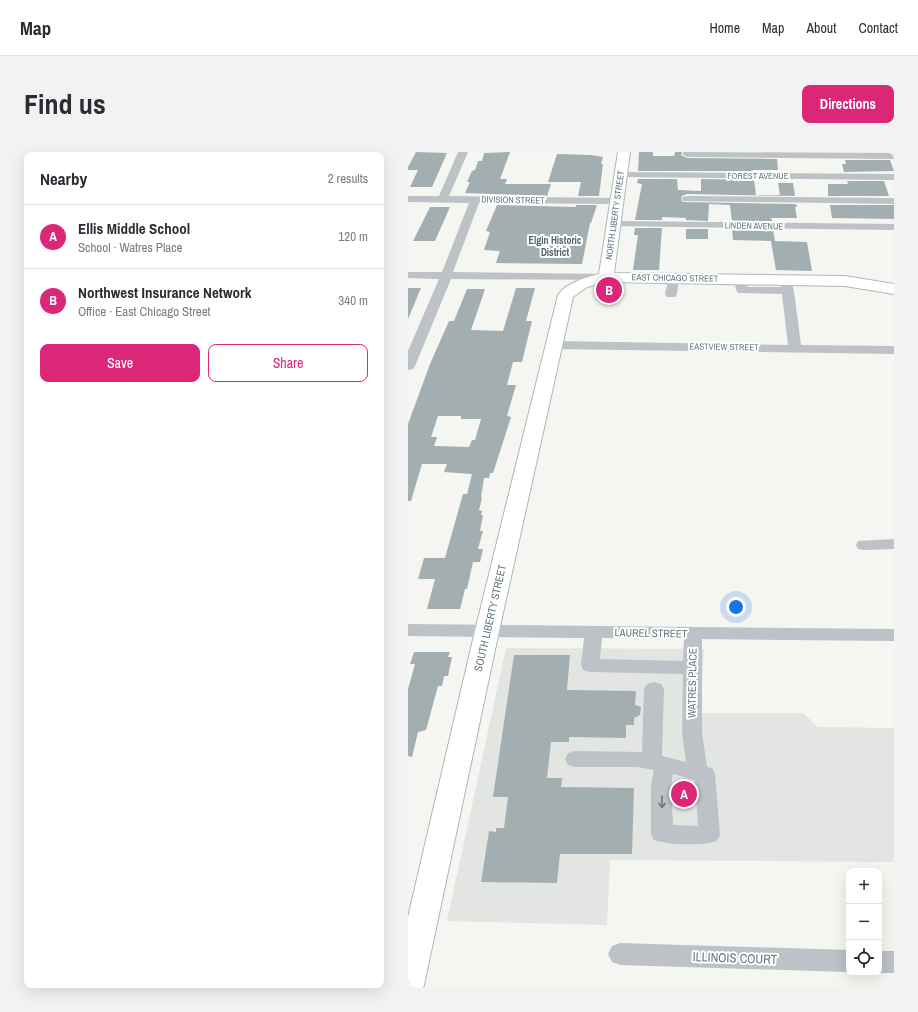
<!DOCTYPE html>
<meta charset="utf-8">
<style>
body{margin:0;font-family:"Archivo Narrow",sans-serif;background:#f2f2f3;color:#2b2b33}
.controls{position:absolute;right:12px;bottom:12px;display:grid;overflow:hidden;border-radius:8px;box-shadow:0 4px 16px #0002}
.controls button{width:36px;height:36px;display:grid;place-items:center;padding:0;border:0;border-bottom:1px solid #e1e1e2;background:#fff;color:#2b2b33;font:20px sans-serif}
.you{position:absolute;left:328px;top:455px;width:14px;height:14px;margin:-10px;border:3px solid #fff;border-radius:50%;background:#1a73e8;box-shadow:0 0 0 6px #1a73e833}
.badge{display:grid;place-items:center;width:26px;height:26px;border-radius:50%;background:#db2777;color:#fff;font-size:13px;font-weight:700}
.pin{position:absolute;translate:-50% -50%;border:2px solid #fff;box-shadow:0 1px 4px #0006}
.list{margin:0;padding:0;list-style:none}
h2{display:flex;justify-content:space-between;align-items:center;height:52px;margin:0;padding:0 16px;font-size:17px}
h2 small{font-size:13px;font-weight:400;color:#7c7c81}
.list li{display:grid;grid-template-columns:26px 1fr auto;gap:12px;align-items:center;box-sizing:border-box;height:64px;padding:0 16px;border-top:1px solid #e1e1e2}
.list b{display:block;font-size:15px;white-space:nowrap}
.list p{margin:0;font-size:13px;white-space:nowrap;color:#7c7c81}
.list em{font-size:13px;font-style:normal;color:#7c7c81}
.actions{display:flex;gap:8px;padding:12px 16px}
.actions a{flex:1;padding:9px 0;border:1px solid #db2777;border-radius:8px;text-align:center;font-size:14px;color:#db2777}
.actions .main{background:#db2777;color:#fff}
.icon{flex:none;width:22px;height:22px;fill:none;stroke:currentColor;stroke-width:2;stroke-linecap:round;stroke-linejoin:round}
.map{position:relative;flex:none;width:486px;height:836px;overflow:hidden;border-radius:8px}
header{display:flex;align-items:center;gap:24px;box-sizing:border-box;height:56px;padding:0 20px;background:#fff;border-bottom:1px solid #e1e1e2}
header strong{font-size:19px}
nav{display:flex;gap:22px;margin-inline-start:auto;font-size:14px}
.intro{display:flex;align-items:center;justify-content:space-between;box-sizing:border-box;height:96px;padding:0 24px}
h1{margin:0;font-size:28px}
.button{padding:10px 18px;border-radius:8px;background:#db2777;color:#fff;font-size:14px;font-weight:700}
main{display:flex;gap:24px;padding:0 24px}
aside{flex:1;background:#fff;border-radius:8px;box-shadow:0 4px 16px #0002}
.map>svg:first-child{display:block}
.built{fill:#e3e5e3}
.building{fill:#a3aeb1;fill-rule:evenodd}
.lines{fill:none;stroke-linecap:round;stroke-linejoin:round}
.major-casing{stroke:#b0b6b9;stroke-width:2}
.minor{fill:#bcc2c5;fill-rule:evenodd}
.major{fill:#fff;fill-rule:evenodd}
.oneway{stroke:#657983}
.labels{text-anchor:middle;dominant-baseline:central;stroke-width:4;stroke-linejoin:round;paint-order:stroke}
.far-street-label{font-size:9px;fill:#657983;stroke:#fff}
.far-neighbourhood-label{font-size:10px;font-weight:bold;fill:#526168;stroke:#fff}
.street-label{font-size:11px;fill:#657983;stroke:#fff}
.near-street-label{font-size:13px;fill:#657983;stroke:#fff}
</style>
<header>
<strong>Map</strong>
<nav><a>Home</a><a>Map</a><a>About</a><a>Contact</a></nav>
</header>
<div class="intro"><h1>Find us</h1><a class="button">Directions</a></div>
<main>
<aside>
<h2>Nearby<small>2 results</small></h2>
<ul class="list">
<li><span class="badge">A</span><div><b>Ellis Middle School</b><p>School · Watres Place</p></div><em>120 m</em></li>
<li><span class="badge">B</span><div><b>Northwest Insurance Network</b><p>Office · East Chicago Street</p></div><em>340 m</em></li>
</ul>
<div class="actions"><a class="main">Save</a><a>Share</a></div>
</aside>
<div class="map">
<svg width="486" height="836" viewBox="0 0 486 836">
<rect width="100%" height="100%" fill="#f5f5f2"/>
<!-- built -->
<path class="built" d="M 98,496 L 296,497 L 292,561 L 395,561 L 410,575 L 486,576 L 486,710 L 202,708 L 199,773 L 39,769 Z"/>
<!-- building -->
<path class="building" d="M 8,0 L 39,1 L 24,35 L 2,35 L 10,18 L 0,18 L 0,15 Z
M 102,0 L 92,27 L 99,27 L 97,32 L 143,32 L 139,44 L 57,41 L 62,30 L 59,30 L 64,19 L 67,18 L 70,9 L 74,9 L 76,1 Z
M 231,0 L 245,0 L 245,4 L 266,4 L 267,0 L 274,0 L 273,3 L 279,6 L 369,7 L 370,18 L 344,18 L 345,19 L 230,19 Z
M 149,2 L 183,3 L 195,5 L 193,12 L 195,12 L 191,44 L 170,44 L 173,30 L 140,30 Z
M 437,8 L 482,8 L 486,19 L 436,20 L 434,12 L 438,12 Z
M 230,27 L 269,27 L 270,38 L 293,39 L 293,27 L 346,28 L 348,43 L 372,43 L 370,31 L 385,31 L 387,44 L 279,42 L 274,44 L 273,48 L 275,50 L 388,52 L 389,55 L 387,55 L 389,66 L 363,66 L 364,69 L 324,69 L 322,53 L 301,52 L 300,69 L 278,68 L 278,66 L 254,65 L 254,68 L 227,68 L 234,32 L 229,31 Z
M 439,29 L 476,29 L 481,44 L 420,44 L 420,32 L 440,32 Z
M 89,53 L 168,55 L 168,53 L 189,53 L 183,71 L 182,71 L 174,112 L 88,111 L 92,99 L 76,98 L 82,80 L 78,79 Z
M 422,53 L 486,53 L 486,67 L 424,66 Z
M 22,55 L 42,55 L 27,89 L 5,89 Z
M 227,76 L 254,76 L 251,118 L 225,118 L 230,83 L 226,83 Z
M 278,77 L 300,77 L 300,87 L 278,87 Z
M 324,77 L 365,78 L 367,89 L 399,90 L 404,119 L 368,118 L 363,89 L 325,88 Z
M 0,136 L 13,136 L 0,167 Z
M 108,136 L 127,136 L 118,169 L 124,169 L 114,210 L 105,210 L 99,233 L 108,233 L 99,264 L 103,265 L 96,287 L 85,321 L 82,321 L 81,326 L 76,326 L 73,345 L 74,346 L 71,358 L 74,359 L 73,363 L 75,363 L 72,379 L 75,379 L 70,397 L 75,397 L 72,410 L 65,410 L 59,437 L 57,437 L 52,457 L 19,457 L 27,427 L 10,427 L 16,406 L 37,406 L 55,342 L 59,342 L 64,322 L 36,320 L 39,312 L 14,312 L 3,349 L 0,349 L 0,272 L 22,212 L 41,169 L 46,169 L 59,137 L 77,137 L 63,178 L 95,179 ZM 30,264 L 53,264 L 53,267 L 73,267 L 67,288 L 64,288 L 61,295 L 26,294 L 29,285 L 23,285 Z
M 6,500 L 42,500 L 40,505 L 44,505 L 40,524 L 36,524 L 34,534 L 30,534 L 18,578 L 10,580 L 4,605 L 0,604 L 0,537 L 7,512 L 2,512 Z
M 106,503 L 162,503 L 159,538 L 228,539 L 227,553 L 233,555 L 232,563 L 226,566 L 226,573 L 218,573 L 218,586 L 161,585 L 161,590 L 143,590 L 139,626 L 154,626 L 153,635 L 226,636 L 224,702 L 152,702 L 149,731 L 73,730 L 81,679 L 88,680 L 88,676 L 96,676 L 100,645 L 85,645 Z"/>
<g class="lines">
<defs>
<path id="major" d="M 210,0 L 222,0 L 206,121 L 437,124 L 486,132 L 486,142 L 437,134 L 199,130 L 179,135 L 165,145 L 91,479 L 16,833 L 15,836 L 0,836 L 0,765 L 67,479 L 150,143 C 159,130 177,126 191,122 Z"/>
</defs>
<!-- major casing -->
<use href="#major" class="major-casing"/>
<!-- minor -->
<path class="minor" d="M 50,0 L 60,0 L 41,44 L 209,46 L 214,49 L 209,52 L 71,51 L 45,120 L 198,122 L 202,123 L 204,125 L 202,127 L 198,128 L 43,127 L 7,214 L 5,217 L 0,218 L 0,199 L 31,127 L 0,126 L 0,120 L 34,120 L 61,51 L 0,50 L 0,44 L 31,44 Z
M 276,0 L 486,1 L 486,7 L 279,5 L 274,2 Z
M 213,20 L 486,22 L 486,28 L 210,25 L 208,23 L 210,21 Z
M 279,44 L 486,46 L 486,52 L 275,49 L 274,47 L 275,45 Z
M 206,69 L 486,72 L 486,78 L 202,74 L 201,72 Z
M 265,123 L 269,124 L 271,126 L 269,142 L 267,145 L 259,145 L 257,142 L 261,124 Z
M 333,123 L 337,125 L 340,135 L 373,135 L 372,128 L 374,126 L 382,126 L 386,139 L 393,193 L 486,194 L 486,202 L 146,197 L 141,196 L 140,193 L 141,190 L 146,189 L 380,193 L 374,142 L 330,141 C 327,137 326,129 329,125 Z
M 486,387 L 486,397 L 456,398 L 450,397 L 448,393 L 450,389 Z
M 0,472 L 486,477 L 486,489 L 294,487 L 294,580 L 299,615 L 304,616 L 307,622 L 312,683 L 309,689 C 294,694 261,693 246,688 L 243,682 L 243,634 L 246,618 L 229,615 L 167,615 L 160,613 L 157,607 L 160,601 L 167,599 L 234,600 L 236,537 L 239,532 L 246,530 L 253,532 L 256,537 L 254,604 L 278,610 L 274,580 L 275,522 L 182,520 L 175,518 L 173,513 L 176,486 L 0,484 ZM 194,486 L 276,487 L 275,509 L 192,507 ZM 265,622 L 287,628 L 290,674 L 265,673 L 263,634 Z
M 212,791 L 441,798 L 441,820 L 212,813 L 204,810 L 200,802 L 204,794 Z
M 471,799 L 486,799 L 486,821 L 471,821 Z"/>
<!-- major -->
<use href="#major" class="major"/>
</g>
<!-- one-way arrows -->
<defs><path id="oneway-shaft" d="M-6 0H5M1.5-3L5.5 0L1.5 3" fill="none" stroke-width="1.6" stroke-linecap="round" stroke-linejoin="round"/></defs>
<use class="oneway" href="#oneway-shaft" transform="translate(254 650) rotate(90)"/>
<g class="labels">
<!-- far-street labels -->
<g class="far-street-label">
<text x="350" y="24">FOREST AVENUE</text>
<text transform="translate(105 48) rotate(1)">DIVISION STREET</text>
<text transform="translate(207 63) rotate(-82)">NORTH LIBERTY STREET</text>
<text transform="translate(346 74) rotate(1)">LINDEN AVENUE</text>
<text transform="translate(267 126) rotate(1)">EAST CHICAGO STREET</text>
<text transform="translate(316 195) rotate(1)">EASTVIEW STREET</text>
</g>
<!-- far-neighbourhood labels -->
<g class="far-neighbourhood-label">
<text x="147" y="88">Elgin Historic<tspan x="147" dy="12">District</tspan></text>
</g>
<!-- street labels -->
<g class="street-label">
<text transform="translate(82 466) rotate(-77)">SOUTH LIBERTY STREET</text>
<text transform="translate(243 481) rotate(1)">LAUREL STREET</text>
<text transform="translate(284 531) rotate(-89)">WATRES PLACE</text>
</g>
<!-- near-street labels -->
<g class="near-street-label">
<text transform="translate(327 806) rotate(2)">ILLINOIS COURT</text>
</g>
</g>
</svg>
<div class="controls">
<button>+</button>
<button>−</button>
<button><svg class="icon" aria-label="locate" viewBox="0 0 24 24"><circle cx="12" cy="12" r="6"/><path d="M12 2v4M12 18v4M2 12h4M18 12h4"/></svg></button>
</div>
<div class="you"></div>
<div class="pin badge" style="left:276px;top:642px">A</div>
<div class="pin badge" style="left:201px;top:138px">B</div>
</div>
</main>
